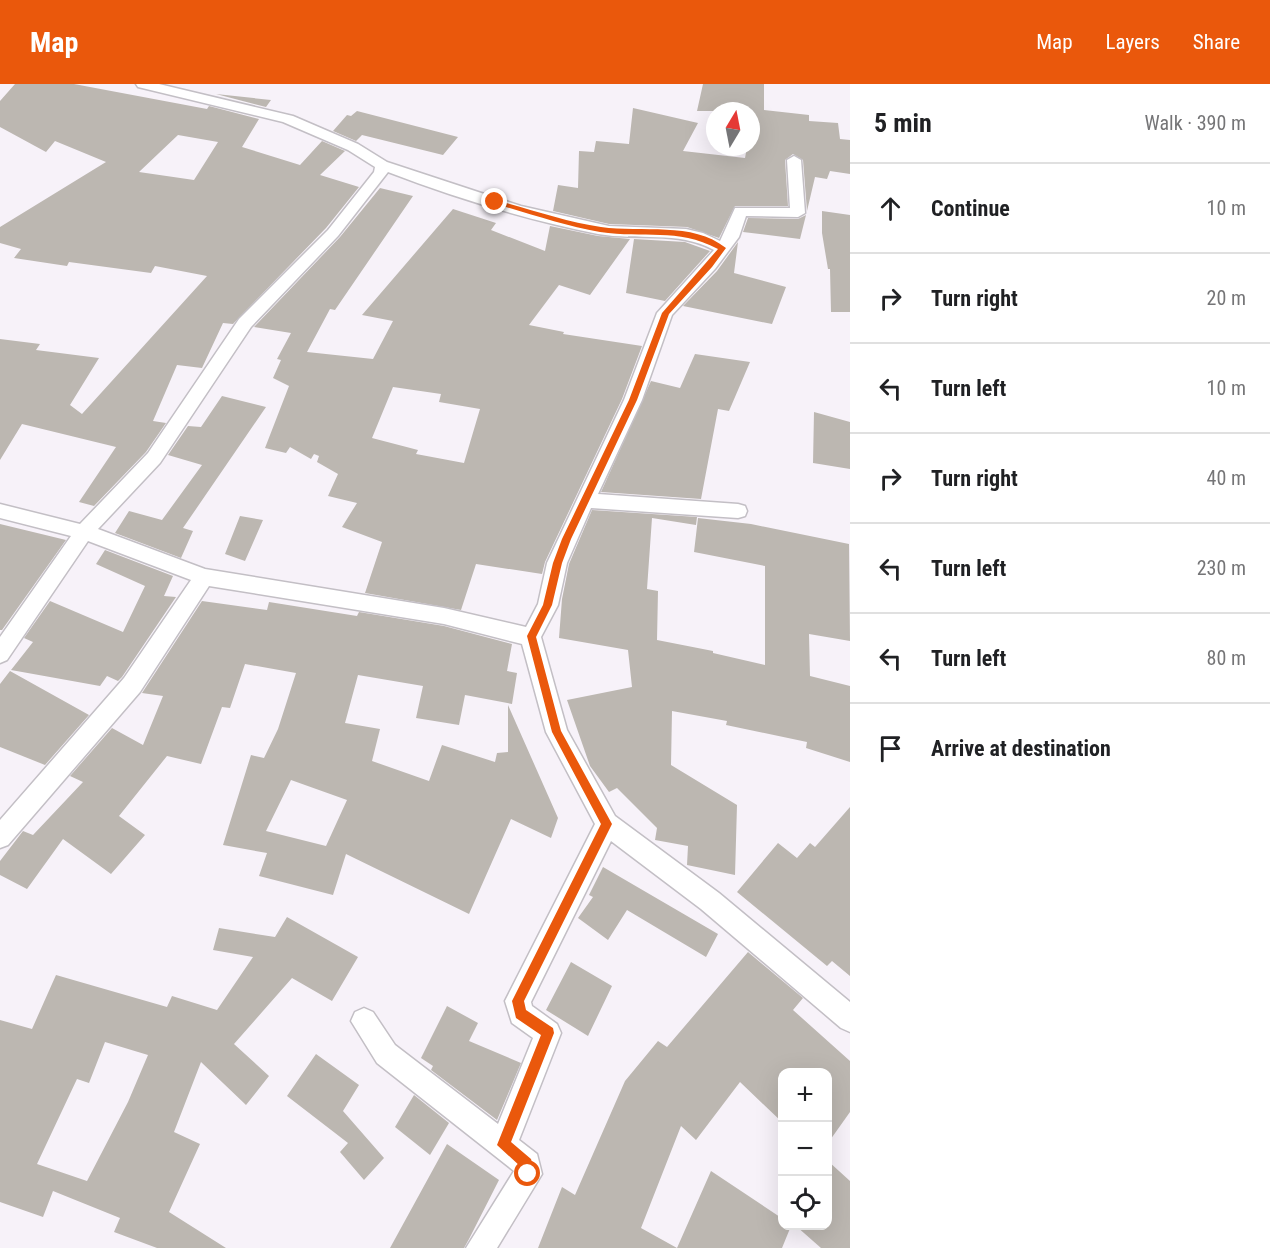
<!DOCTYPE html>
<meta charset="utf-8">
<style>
body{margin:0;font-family:"Roboto Condensed",sans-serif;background:#f2f2f2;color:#202124}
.controls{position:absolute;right:18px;bottom:18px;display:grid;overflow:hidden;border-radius:12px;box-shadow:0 6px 24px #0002}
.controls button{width:54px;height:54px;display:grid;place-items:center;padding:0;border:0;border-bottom:2px solid #e0e0e0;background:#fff;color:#202124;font:30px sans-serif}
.compass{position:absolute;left:706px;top:18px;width:54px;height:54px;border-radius:50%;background:#fff;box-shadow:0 6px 24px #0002;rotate:10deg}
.stop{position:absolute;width:18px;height:18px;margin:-14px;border:4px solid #ea580c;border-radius:50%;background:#fff}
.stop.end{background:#ea580c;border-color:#fff;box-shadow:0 2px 6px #0008}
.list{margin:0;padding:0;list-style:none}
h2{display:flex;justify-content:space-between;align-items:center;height:78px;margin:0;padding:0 24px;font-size:26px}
h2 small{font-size:20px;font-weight:400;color:#757577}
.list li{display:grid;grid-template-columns:39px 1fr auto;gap:18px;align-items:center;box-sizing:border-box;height:90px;padding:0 24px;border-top:2px solid #e0e0e0}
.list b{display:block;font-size:22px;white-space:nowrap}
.list em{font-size:20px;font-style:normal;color:#757577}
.icon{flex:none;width:33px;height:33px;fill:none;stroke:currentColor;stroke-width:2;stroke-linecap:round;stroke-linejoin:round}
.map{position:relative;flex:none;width:850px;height:1164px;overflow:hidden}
header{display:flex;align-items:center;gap:36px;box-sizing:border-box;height:84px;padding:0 30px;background:#ea580c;color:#fff}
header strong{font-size:28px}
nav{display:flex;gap:33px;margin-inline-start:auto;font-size:21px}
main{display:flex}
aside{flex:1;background:#fff}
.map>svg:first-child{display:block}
.building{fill:#bcb7b1;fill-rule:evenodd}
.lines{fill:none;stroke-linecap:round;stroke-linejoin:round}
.street-casing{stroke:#c3bfc5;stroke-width:3}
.street{fill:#fff;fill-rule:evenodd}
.route{fill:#ea580c}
</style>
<header>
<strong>Map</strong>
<nav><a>Map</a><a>Layers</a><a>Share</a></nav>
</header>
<main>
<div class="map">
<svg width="850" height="1164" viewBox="0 0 850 1164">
<rect width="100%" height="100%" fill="#f7f2f9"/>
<!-- building -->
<path class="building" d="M 15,0 L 74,0 L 207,25 L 209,22 L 259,35 L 242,63 L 300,81 L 322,57 L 345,67 L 320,91 L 359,103 L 326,144 L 233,240 L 223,239 L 202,284 L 177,281 L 153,337 L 166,339 L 146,368 L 94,422 L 79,418 L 116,363 L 22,340 L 0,376 L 0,255 L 40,260 L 36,266 L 99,274 L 70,321 L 82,330 L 207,192 L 155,182 L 151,189 L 69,178 L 67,182 L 14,174 L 21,165 L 0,159 L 0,143 L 106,78 L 55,57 L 46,68 L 0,43 L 0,17 ZM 178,51 L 218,58 L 194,96 L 139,88 Z
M 703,0 L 764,0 L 764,26 L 809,31 L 809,37 L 838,39 L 840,55 L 850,56 L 850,90 L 830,87 L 827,95 L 815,93 L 807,127 L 803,76 L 793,70 L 785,76 L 788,122 L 735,122 L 719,154 L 687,143 L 609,140 L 553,127 L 558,101 L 578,104 L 579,67 L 594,68 L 596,57 L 629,60 L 633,24 L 698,39 L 683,67 L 745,74 L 747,63 L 751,63 L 753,27 L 697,27 Z
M 216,10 L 271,16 L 266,23 Z
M 357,27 L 458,53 L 443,71 L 362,51 L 356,57 L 333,47 L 347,31 L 351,32 Z
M 380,104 L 413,112 L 335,226 L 330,225 L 307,268 L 373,275 L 393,237 L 362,231 L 453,125 L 496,139 L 491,146 L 545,167 L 550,142 L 598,152 L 630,155 L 590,211 L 559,201 L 529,241 L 564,248 L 563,250 L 642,262 L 622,315 L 545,478 L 542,490 L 476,480 L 461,526 L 365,509 L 382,458 L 342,443 L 357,419 L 328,412 L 338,390 L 317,378 L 319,372 L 314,370 L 311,375 L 290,363 L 286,369 L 265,364 L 289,302 L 273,294 L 281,276 L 277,275 L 291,249 L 254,243 L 340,153 ZM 393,303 L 441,310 L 439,318 L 480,325 L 464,379 L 416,370 L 418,366 L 372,354 Z
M 822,127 L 850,131 L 850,228 L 831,228 L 830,185 L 828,185 L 822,149 Z
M 806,131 L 800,155 L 743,148 L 748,134 L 798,135 Z
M 634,155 L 685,158 L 710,167 L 665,217 L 626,209 Z
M 738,158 L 734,189 L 786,203 L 772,240 L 683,222 L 717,187 Z
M 695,270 L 750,278 L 729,327 L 718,325 L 701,415 L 601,408 L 651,297 L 680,304 Z
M 222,312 L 266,323 L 183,444 L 193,447 L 181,474 L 115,449 L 129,427 L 162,436 L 202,381 L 168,371 L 188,342 L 201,343 Z
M 814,328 L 850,338 L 850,385 L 813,379 Z
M 592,426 L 697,433 L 696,441 L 652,434 L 647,505 L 658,507 L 657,556 L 713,567 L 713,569 L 765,581 L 765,482 L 694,468 L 698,434 L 751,440 L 849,460 L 850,557 L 809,550 L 810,592 L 850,602 L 850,678 L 806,664 L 807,658 L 726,641 L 727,637 L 672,627 L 671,681 L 737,721 L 735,791 L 687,781 L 688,762 L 655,756 L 657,744 L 617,704 L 609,708 L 590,682 L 567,616 L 632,603 L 628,566 L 559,554 L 562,515 L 569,480 Z
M 240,432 L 263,436 L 245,477 L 225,470 Z
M 0,440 L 66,456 L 2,546 L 0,546 Z
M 105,466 L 173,492 L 164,512 L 176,513 L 122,593 L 118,597 L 107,592 L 100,602 L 11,586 L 33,558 L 24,554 L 50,517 L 123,548 L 145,502 L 96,480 Z
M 202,517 L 267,526 L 269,518 L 357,532 L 359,528 L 444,542 L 512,560 L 507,587 L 517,589 L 512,620 L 465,611 L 459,641 L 416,634 L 423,602 L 358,591 L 345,639 L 380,645 L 372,677 L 429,697 L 442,661 L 495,678 L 497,669 L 508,668 L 508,621 L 558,734 L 551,754 L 511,735 L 469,830 L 346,770 L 333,811 L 259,792 L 267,769 L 223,761 L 251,671 L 264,674 L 278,645 L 296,589 L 245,580 L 230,624 L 222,623 L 201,680 L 167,672 L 119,732 L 145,751 L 111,790 L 63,755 L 27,805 L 0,791 L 0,777 L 23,747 L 33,751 L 83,698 L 70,692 L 112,644 L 143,661 L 163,612 L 142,609 ZM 291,696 L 347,716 L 326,762 L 266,747 Z
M 10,587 L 89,631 L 45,681 L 0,663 L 0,600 Z
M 850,723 L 850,892 L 832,877 L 827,882 L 737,808 L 778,759 L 797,774 L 810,759 L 815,763 Z
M 603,783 L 718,850 L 706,873 L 627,826 L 608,856 L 578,834 L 593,813 L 589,811 Z
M 287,833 L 358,873 L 332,917 L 292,894 L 234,960 L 269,992 L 246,1021 L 201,978 L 174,1048 L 200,1060 L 169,1128 L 226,1164 L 157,1164 L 114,1148 L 120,1134 L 53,1107 L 43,1133 L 0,1118 L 0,936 L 32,945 L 56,891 L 167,923 L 172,912 L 217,926 L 253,873 L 213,866 L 219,844 L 275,853 ZM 105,958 L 148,971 L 128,1018 L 87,1097 L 37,1080 L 77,995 L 89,999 Z
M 748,868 L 803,914 L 793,926 L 850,977 L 850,1028 L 828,1059 L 828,988 L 783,988 L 783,1039 L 740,998 L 696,1056 L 681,1042 L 641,1144 L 677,1164 L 711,1087 L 783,1135 L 783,1142 L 791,1142 L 782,1164 L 538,1164 L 562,1103 L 575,1111 L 625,997 L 658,957 L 667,963 Z
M 571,878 L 612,902 L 588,952 L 546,926 Z
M 447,922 L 478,939 L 469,957 L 521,979 L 497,1036 L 431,986 L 433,982 L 421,974 Z
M 316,970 L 359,1001 L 343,1027 L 384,1074 L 364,1096 L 340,1068 L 348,1059 L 287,1012 Z
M 414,1011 L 449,1039 L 430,1071 L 395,1043 Z
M 447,1060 L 499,1096 L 469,1155 L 464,1164 L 390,1164 Z
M 828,1077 L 850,1097 L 850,1164 L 821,1164 L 796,1142 L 828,1142 Z"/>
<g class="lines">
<defs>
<path id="street" d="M 136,0 L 159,0 L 293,32 L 358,60 L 387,78 L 521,122 L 609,142 L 686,145 L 703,149 L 720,157 L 735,124 L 790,124 L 787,76 L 794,72 L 801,76 L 805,129 L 798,133 L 746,132 L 739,153 L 715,185 L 672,231 L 642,316 L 598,410 L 738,420 L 745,422 L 747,427 L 745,432 L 738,434 L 591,424 L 567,479 L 558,521 L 541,553 L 567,646 L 615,732 L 719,809 L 850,918 L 850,948 L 841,944 L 701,825 L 611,757 L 531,918 L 532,922 L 557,940 L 561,949 L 519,1056 L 537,1070 L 542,1090 L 497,1164 L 466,1164 L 514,1087 L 377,979 L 351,937 L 355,928 L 364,924 L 373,928 L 395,961 L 498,1040 L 533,954 L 512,939 L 505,917 L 595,740 L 546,648 L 522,560 L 444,540 L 209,502 L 140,608 L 8,761 L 0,764 L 0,736 L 124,594 L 191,496 L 88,457 L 7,576 L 0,579 L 0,553 L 71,452 L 0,434 L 0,420 L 80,440 L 148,369 L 239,235 L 328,146 L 374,88 L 375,83 L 348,66 L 283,38 L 138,3 ZM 388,88 C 456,114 527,136 598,150 C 638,157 677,146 714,166 L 657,229 L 624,316 L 547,479 L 538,520 L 526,543 L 444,524 L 205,485 L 98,445 L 160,379 L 251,243 L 338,152 Z"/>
</defs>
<!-- street casing -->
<use href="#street" class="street-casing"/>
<!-- street -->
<use href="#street" class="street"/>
</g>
<!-- route -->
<path class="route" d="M 495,116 C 530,125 566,138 601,143 C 642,149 692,137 726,164 L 712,183 L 669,230 L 637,316 L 571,455 L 562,479 L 552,521 L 536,553 L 561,647 L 612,740 L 524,917 L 526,926 L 553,944 L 554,949 L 511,1058 L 531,1075 L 535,1090 L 528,1097 L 524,1095 L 521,1083 L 497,1061 L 541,951 L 516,934 L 512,917 L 601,740 L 552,648 L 527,552 L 543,521 L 553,479 L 562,455 L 629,316 L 662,229 L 718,165 C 676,143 645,155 600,148 C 564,142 528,129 492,119 Z"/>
</svg>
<div class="controls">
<button>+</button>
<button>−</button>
<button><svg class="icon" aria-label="locate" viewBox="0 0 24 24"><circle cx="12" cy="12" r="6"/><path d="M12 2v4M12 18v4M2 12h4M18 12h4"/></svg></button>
</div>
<svg class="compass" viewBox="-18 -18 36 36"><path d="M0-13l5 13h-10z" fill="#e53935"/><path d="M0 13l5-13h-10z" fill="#757577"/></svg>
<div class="stop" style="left:528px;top:1090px"></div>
<div class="stop end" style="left:495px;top:118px"></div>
</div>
<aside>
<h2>5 min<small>Walk · 390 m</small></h2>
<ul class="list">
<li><svg class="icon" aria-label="ahead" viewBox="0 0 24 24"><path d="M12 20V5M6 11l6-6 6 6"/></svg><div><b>Continue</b></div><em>10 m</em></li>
<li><svg class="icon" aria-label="right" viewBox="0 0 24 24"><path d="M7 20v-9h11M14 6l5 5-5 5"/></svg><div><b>Turn right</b></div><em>20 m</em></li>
<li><svg class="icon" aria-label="left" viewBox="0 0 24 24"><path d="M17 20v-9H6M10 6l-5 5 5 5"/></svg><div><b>Turn left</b></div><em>10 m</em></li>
<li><svg class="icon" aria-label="right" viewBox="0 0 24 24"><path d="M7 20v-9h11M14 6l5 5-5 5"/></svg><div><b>Turn right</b></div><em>40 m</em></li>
<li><svg class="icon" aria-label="left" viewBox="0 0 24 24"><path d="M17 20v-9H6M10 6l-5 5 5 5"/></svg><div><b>Turn left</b></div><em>230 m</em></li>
<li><svg class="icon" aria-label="left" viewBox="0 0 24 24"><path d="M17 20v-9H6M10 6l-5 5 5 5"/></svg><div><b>Turn left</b></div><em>80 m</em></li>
<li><svg class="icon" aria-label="arrive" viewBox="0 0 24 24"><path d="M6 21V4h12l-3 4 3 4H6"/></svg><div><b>Arrive at destination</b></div></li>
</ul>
</aside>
</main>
